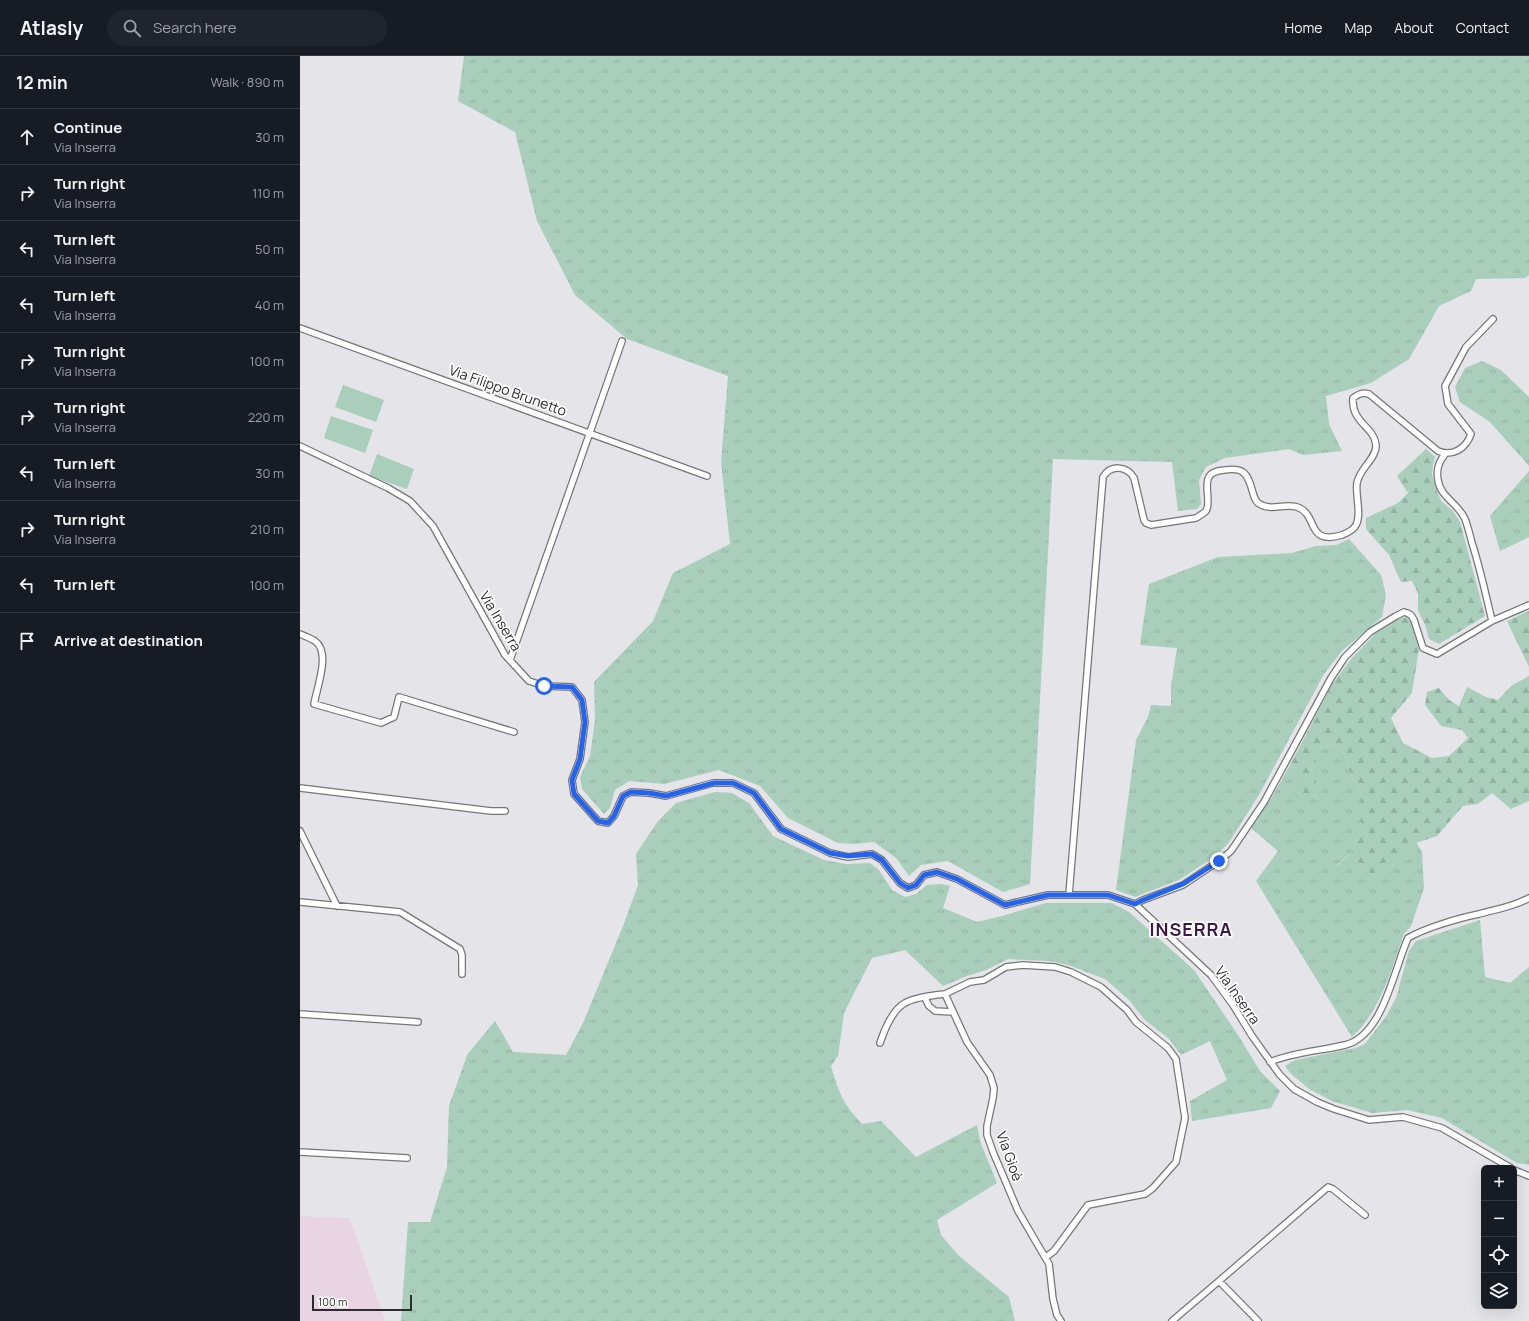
<!DOCTYPE html>
<meta charset="utf-8">
<style>
body{margin:0;font-family:Manrope,sans-serif;background:#20242c;color:#f1f3f6}
.controls{position:absolute;right:12px;bottom:12px;display:grid;overflow:hidden;border-radius:6px;box-shadow:0 4px 16px #0002}
.controls button{width:36px;height:36px;display:grid;place-items:center;padding:0;border:0;border-bottom:1px solid #363941;background:#171b24;color:#f1f3f6;font:20px sans-serif}
.scale{position:absolute;left:12px;bottom:10px;width:100px;box-sizing:border-box;padding-left:4px;border:2px solid #2d2d2f;border-top:0;font-size:11px;line-height:14px;white-space:nowrap;color:#2d2d2f;-webkit-text-stroke:3px #fff;paint-order:stroke}
.stop{position:absolute;width:12px;height:12px;margin:-9px;border:3px solid #2563eb;border-radius:50%;background:#fff}
.stop.end{background:#2563eb;border-color:#fff;box-shadow:0 1px 4px #0008}
.list{margin:0;padding:0;list-style:none}
h2{display:flex;justify-content:space-between;align-items:center;height:52px;margin:0;padding:0 16px;font-size:17px}
h2 small{font-size:13px;font-weight:400;color:#9ea1a6}
.list li{display:grid;grid-template-columns:26px 1fr auto;gap:12px;align-items:center;box-sizing:border-box;height:56px;padding:0 16px;border-top:1px solid #363941}
.list b{display:block;font-size:15px;white-space:nowrap}
.list p{margin:0;font-size:13px;white-space:nowrap;color:#9ea1a6}
.list em{font-size:13px;font-style:normal;color:#9ea1a6}
.icon{flex:none;width:22px;height:22px;fill:none;stroke:currentColor;stroke-width:2;stroke-linecap:round;stroke-linejoin:round}
.map{position:relative;flex:none;width:1229px;height:1265px;overflow:hidden}
header{display:flex;align-items:center;gap:24px;box-sizing:border-box;height:56px;padding:0 20px;background:#171b24;border-bottom:1px solid #363941}
header strong{font-size:19px}
nav{display:flex;gap:22px;margin-inline-start:auto;font-size:14px}
.search{width:280px;height:36px;background:#20242c;display:flex;align-items:center;gap:10px;box-sizing:border-box;padding:0 14px;border-radius:22px;color:#9ea1a6;font-size:15px}
main{display:flex}
aside{flex:1;background:#171b24}
.map>svg:first-child{display:block}
.medical{fill:#e8d4e3}
.grass{fill:url(#grass-tufts)}
.forest{fill:url(#forest-firs)}
.garden{fill:#a9cebb}
.lines{fill:none;stroke-linecap:round;stroke-linejoin:round}
.street-casing{stroke:#767679;stroke-width:8}
.street{stroke:#fff;stroke-width:5.5}
.route{stroke:#2563eb;stroke-width:5}
.labels{text-anchor:middle;dominant-baseline:central;stroke-width:3.5;stroke-linejoin:round;paint-order:stroke}
.street-label{font-size:14px;fill:#2d2d2f;stroke:#fff}
.district-label{font-size:18px;font-weight:bold;letter-spacing:1px;fill:#3d174d;stroke:#fff}
</style>
<header>
<strong>Atlasly</strong>
<div class="search"><svg class="icon" aria-label="search" viewBox="0 0 24 24"><circle cx="10" cy="10" r="6"/><path d="M15 15l6 6"/></svg>Search here</div>
<nav><a>Home</a><a>Map</a><a>About</a><a>Contact</a></nav>
</header>
<main>
<aside>
<h2>12 min<small>Walk · 890 m</small></h2>
<ul class="list">
<li><svg class="icon" aria-label="ahead" viewBox="0 0 24 24"><path d="M12 20V5M6 11l6-6 6 6"/></svg><div><b>Continue</b><p>Via Inserra</p></div><em>30 m</em></li>
<li><svg class="icon" aria-label="right" viewBox="0 0 24 24"><path d="M7 20v-9h11M14 6l5 5-5 5"/></svg><div><b>Turn right</b><p>Via Inserra</p></div><em>110 m</em></li>
<li><svg class="icon" aria-label="left" viewBox="0 0 24 24"><path d="M17 20v-9H6M10 6l-5 5 5 5"/></svg><div><b>Turn left</b><p>Via Inserra</p></div><em>50 m</em></li>
<li><svg class="icon" aria-label="left" viewBox="0 0 24 24"><path d="M17 20v-9H6M10 6l-5 5 5 5"/></svg><div><b>Turn left</b><p>Via Inserra</p></div><em>40 m</em></li>
<li><svg class="icon" aria-label="right" viewBox="0 0 24 24"><path d="M7 20v-9h11M14 6l5 5-5 5"/></svg><div><b>Turn right</b><p>Via Inserra</p></div><em>100 m</em></li>
<li><svg class="icon" aria-label="right" viewBox="0 0 24 24"><path d="M7 20v-9h11M14 6l5 5-5 5"/></svg><div><b>Turn right</b><p>Via Inserra</p></div><em>220 m</em></li>
<li><svg class="icon" aria-label="left" viewBox="0 0 24 24"><path d="M17 20v-9H6M10 6l-5 5 5 5"/></svg><div><b>Turn left</b><p>Via Inserra</p></div><em>30 m</em></li>
<li><svg class="icon" aria-label="right" viewBox="0 0 24 24"><path d="M7 20v-9h11M14 6l5 5-5 5"/></svg><div><b>Turn right</b><p>Via Inserra</p></div><em>210 m</em></li>
<li><svg class="icon" aria-label="left" viewBox="0 0 24 24"><path d="M17 20v-9H6M10 6l-5 5 5 5"/></svg><div><b>Turn left</b></div><em>100 m</em></li>
<li><svg class="icon" aria-label="arrive" viewBox="0 0 24 24"><path d="M6 21V4h12l-3 4 3 4H6"/></svg><div><b>Arrive at destination</b></div></li>
</ul>
</aside>
<div class="map">
<svg width="1229" height="1265" viewBox="0 0 1229 1265">
<defs>
<pattern id="grass-tufts" width="24" height="20" patternUnits="userSpaceOnUse"><rect width="24" height="20" fill="#a9cebb"/><path d="M3 7l-1-3M5 7V3M7 7l1-3M15 17l-1-3M17 17v-4M19 17l1-3" fill="none" stroke="#92b1a1"/></pattern>
<pattern id="forest-firs" width="22" height="20" patternUnits="userSpaceOnUse"><rect width="22" height="20" fill="#a9cebb"/><path d="M5 1l3.5 6h-7zM16 11l3.5 6h-7z" fill="#92b1a1"/></pattern>
</defs>
<rect width="100%" height="100%" fill="#e4e4e9"/>
<!-- medical -->
<path class="medical" d="M 0,1160 L 50,1162 L 85,1265 L 0,1265 Z"/>
<!-- grass -->
<path class="grass" d="M 164,0 L 1229,0 L 1229,219 L 1225,222 L 1176,223 L 1171,235 L 1139,250 L 1109,303 L 1071,327 L 1026,340 L 1029,368 L 1042,395 L 1003,399 L 989,393 L 925,402 L 906,411 L 899,424 L 901,448 L 897,453 L 878,455 L 872,406 L 753,403 L 730,828 L 703,836 L 648,805 L 621,809 L 609,820 L 596,802 L 574,786 L 554,788 L 538,787 L 488,762 L 460,730 L 419,714 L 364,728 L 329,725 L 315,734 L 310,752 L 304,758 L 282,733 L 280,721 L 290,700 L 295,665 L 294,626 L 353,565 L 373,517 L 430,488 L 421,406 L 428,320 L 327,283 L 275,239 L 237,165 L 215,76 L 158,45 Z
M 1182,305 L 1201,314 L 1229,341 L 1229,410 L 1190,366 L 1160,346 L 1155,331 L 1165,312 Z
M 1229,415 L 1229,481 L 1200,495 L 1190,460 Z
M 1049,483 L 1081,519 L 1086,539 L 1082,561 L 1042,595 L 1024,618 L 959,739 L 928,788 L 914,801 L 879,824 L 835,841 L 816,834 L 836,684 L 848,661 L 851,649 L 871,650 L 871,630 L 877,592 L 840,589 L 849,528 L 918,501 L 992,497 L 1016,490 L 1036,489 Z
M 1034,687 L 1046,699 L 1049,715 L 1061,738 L 1061,773 L 1052,796 L 1037,809 L 1058,811 L 1078,821 L 1098,805 L 1116,786 L 1122,796 L 1124,832 L 1111,870 L 1104,878 C 1091,914 1081,954 1052,981 L 956,825 L 978,795 L 951,772 L 972,741 L 991,707 L 1015,741 L 1019,737 L 1011,712 L 1016,694 Z
M 415,736 L 432,737 L 449,747 L 473,780 L 524,804 L 546,808 L 570,807 L 579,814 L 592,834 L 605,841 L 616,838 L 627,829 L 641,828 L 650,830 L 643,852 L 677,866 L 702,860 L 746,847 L 812,847 L 829,856 L 894,914 L 938,979 L 960,1015 L 980,1035 L 971,1052 L 892,1065 L 890,1045 L 927,1024 L 910,985 L 881,999 L 869,983 L 844,963 L 829,944 L 805,923 L 771,910 L 750,905 L 708,903 L 686,914 L 667,920 L 643,930 L 605,894 L 572,902 L 544,957 L 538,1000 L 531,1010 C 539,1037 543,1048 562,1068 L 581,1065 L 616,1101 L 677,1069 L 680,1085 L 697,1127 L 637,1164 L 641,1179 L 659,1200 L 709,1241 L 715,1265 L 101,1265 L 108,1166 L 130,1166 L 147,1111 L 149,1050 L 167,999 L 195,965 L 213,996 L 266,999 L 283,967 L 323,870 L 338,829 L 336,798 L 358,765 L 376,747 Z
M 1180,864 L 1185,921 L 1210,927 L 1229,911 L 1229,1109 L 1217,1107 L 1142,1062 L 1107,1054 L 1072,1057 L 1032,1045 L 1009,1033 L 990,1017 L 985,1010 L 995,1004 L 1056,992 L 1065,988 L 1087,959 L 1096,942 L 1109,895 L 1116,885 Z"/>
<!-- forest -->
<path class="forest" d="M 1126,393 L 1135,401 L 1133,409 L 1132,419 L 1137,435 L 1141,445 L 1153,455 L 1160,466 L 1185,560 L 1139,588 L 1129,583 L 1125,569 L 1118,554 L 1118,537 L 1112,525 L 1101,526 L 1089,499 L 1066,473 L 1066,462 L 1098,447 L 1108,437 L 1097,420 Z
M 1229,555 L 1229,611 L 1207,565 Z
M 1107,561 L 1110,564 L 1119,593 L 1112,637 L 1091,662 L 1103,687 L 1132,702 L 1149,700 L 1168,682 L 1162,674 L 1141,670 L 1125,649 L 1127,636 L 1139,632 L 1149,644 L 1159,650 L 1167,631 L 1186,641 L 1198,644 L 1211,630 L 1229,620 L 1229,745 L 1211,753 L 1192,737 L 1178,748 L 1163,750 L 1137,780 L 1116,787 L 1098,805 L 1078,821 L 1058,811 L 1037,810 L 1052,796 L 1061,773 L 1061,738 L 1049,715 L 1046,699 L 1034,687 L 1016,694 L 1011,712 L 1020,737 L 1015,741 L 997,737 L 998,717 L 991,707 L 1033,627 L 1052,602 L 1075,578 L 1099,563 Z"/>
<!-- garden -->
<path class="garden" d="M 43,329 L 84,344 L 76,366 L 35,351 Z
M 31,360 L 73,374 L 65,397 L 24,382 Z
M 77,398 L 114,413 L 107,433 L 69,420 Z"/>
<g class="lines">
<defs>
<path id="street" d="M 0,272 L 407,420
M 0,390 L 88,432 L 110,445 L 133,470 L 205,599 L 229,625 L 244,630 L 272,631 L 282,644 L 285,666 L 280,703 L 272,724 L 274,738 L 298,765 L 308,767 L 314,760 L 323,740 L 331,736 L 349,737 L 366,740 L 413,727 L 433,727 L 454,737 L 481,773 L 530,797 L 548,801 L 572,798 L 582,804 L 600,827 L 608,832 L 616,829 L 624,819 L 637,816 L 657,823 L 705,849 L 748,839 L 808,839 L 835,848 L 911,919 L 933,949 L 952,980 L 980,1019 L 994,1033 L 1017,1046 L 1034,1053 L 1069,1064 L 1103,1061 L 1142,1072 L 1211,1112
M 1145,398 C 1139,406 1136,413 1138,424 C 1140,441 1159,448 1165,463 C 1168,471 1170,479 1172,487 C 1180,512 1186,539 1192,565
M 0,578 C 5,580 10,582 15,585 C 31,596 17,631 14,648 L 81,667 L 94,661 L 99,641 L 214,676
M 210,604 L 322,285
M 0,732 L 191,755 L 205,755
M 0,775 L 37,850
M 769,839 L 803,421 C 811,408 827,410 834,422 L 844,464 L 846,467 L 851,469 L 896,462 C 899,460 903,458 906,455 C 913,444 898,419 918,415 C 943,410 947,415 953,437 C 954,441 955,444 958,447 C 970,456 984,447 997,451 C 1019,458 1005,490 1042,479 C 1047,477 1054,474 1056,469 C 1062,458 1055,439 1057,427 C 1059,413 1077,402 1076,389 C 1074,370 1051,367 1053,342 C 1059,338 1062,336 1069,338 L 1138,395 C 1152,401 1166,393 1171,378 L 1148,348 L 1145,330 L 1166,291 L 1193,263
M 0,846 L 100,856 L 160,893 L 162,899 L 162,918
M 835,848 L 843,844 L 883,829 L 919,805 L 931,795 L 964,746 L 1031,622 L 1045,601 L 1070,576 L 1096,560 L 1104,556 L 1107,557 L 1111,559 L 1114,564 L 1123,592 L 1137,598 L 1192,565 L 1229,549
M 645,938 L 670,926 L 684,924 L 706,911 L 723,909 L 755,911 L 771,916 L 801,931 L 827,954 L 836,966 L 868,992 L 876,1003 L 885,1062 L 876,1106 L 853,1132 L 845,1138 L 788,1149 L 754,1195 L 746,1201
M 625,942 L 629,950 L 635,955 L 653,956
M 0,958 L 118,966
M 580,987 C 584,975 592,954 605,947 C 613,942 635,939 645,938 L 667,986 L 690,1019 L 694,1032 L 693,1042 L 687,1070 L 687,1079 L 693,1096 L 718,1155 L 749,1208 L 753,1243 L 757,1259 L 761,1265
M 970,1006 C 994,996 1020,995 1045,989 C 1083,980 1094,913 1108,882 C 1125,872 1159,862 1179,858 C 1197,853 1213,851 1229,842
M 0,1096 L 107,1102
M 1214,1114 L 1229,1120
M 919,1225 L 1028,1131 L 1033,1133 L 1065,1159
M 872,1265 L 919,1225 L 958,1265"/>
</defs>
<!-- street casing -->
<use href="#street" class="street-casing"/>
<!-- street -->
<use href="#street" class="street"/>
</g>
<g class="lines">
<!-- route -->
<path class="route" d="M 244,630 L 272,631 L 282,644 L 285,666 L 280,703 L 272,724 L 274,738 L 298,765 L 308,767 L 314,760 L 323,740 L 331,736 L 349,737 L 366,740 L 414,727 L 433,727 L 454,737 L 481,773 L 530,797 L 548,800 L 572,798 L 582,804 L 600,827 L 608,832 L 616,829 L 624,819 L 637,816 L 657,823 L 705,849 L 748,839 L 808,839 L 835,848 L 843,844 L 883,828 L 919,805"/>
</g>
<g class="labels">
<!-- street labels -->
<g class="street-label">
<text transform="translate(208 334) rotate(20)">Via Filippo Brunetto</text>
<text transform="translate(201 565) rotate(59)">Via Inserra</text>
<text transform="translate(938 939) rotate(55)">Via Inserra</text>
<text transform="translate(710 1100) rotate(70)">Via Gioè</text>
</g>
<!-- district labels -->
<g class="district-label">
<text x="891" y="873">INSERRA</text>
</g>
</g>
</svg>
<div class="controls">
<button>+</button>
<button>−</button>
<button><svg class="icon" aria-label="locate" viewBox="0 0 24 24"><circle cx="12" cy="12" r="6"/><path d="M12 2v4M12 18v4M2 12h4M18 12h4"/></svg></button>
<button><svg class="icon" aria-label="layers" viewBox="0 0 24 24"><path d="M12 4l9 5-9 5-9-5zM3 14l9 5 9-5"/></svg></button>
</div>
<div class="scale">100 m</div>
<div class="stop" style="left:244px;top:630px"></div>
<div class="stop end" style="left:919px;top:805px"></div>
</div>
</main>
